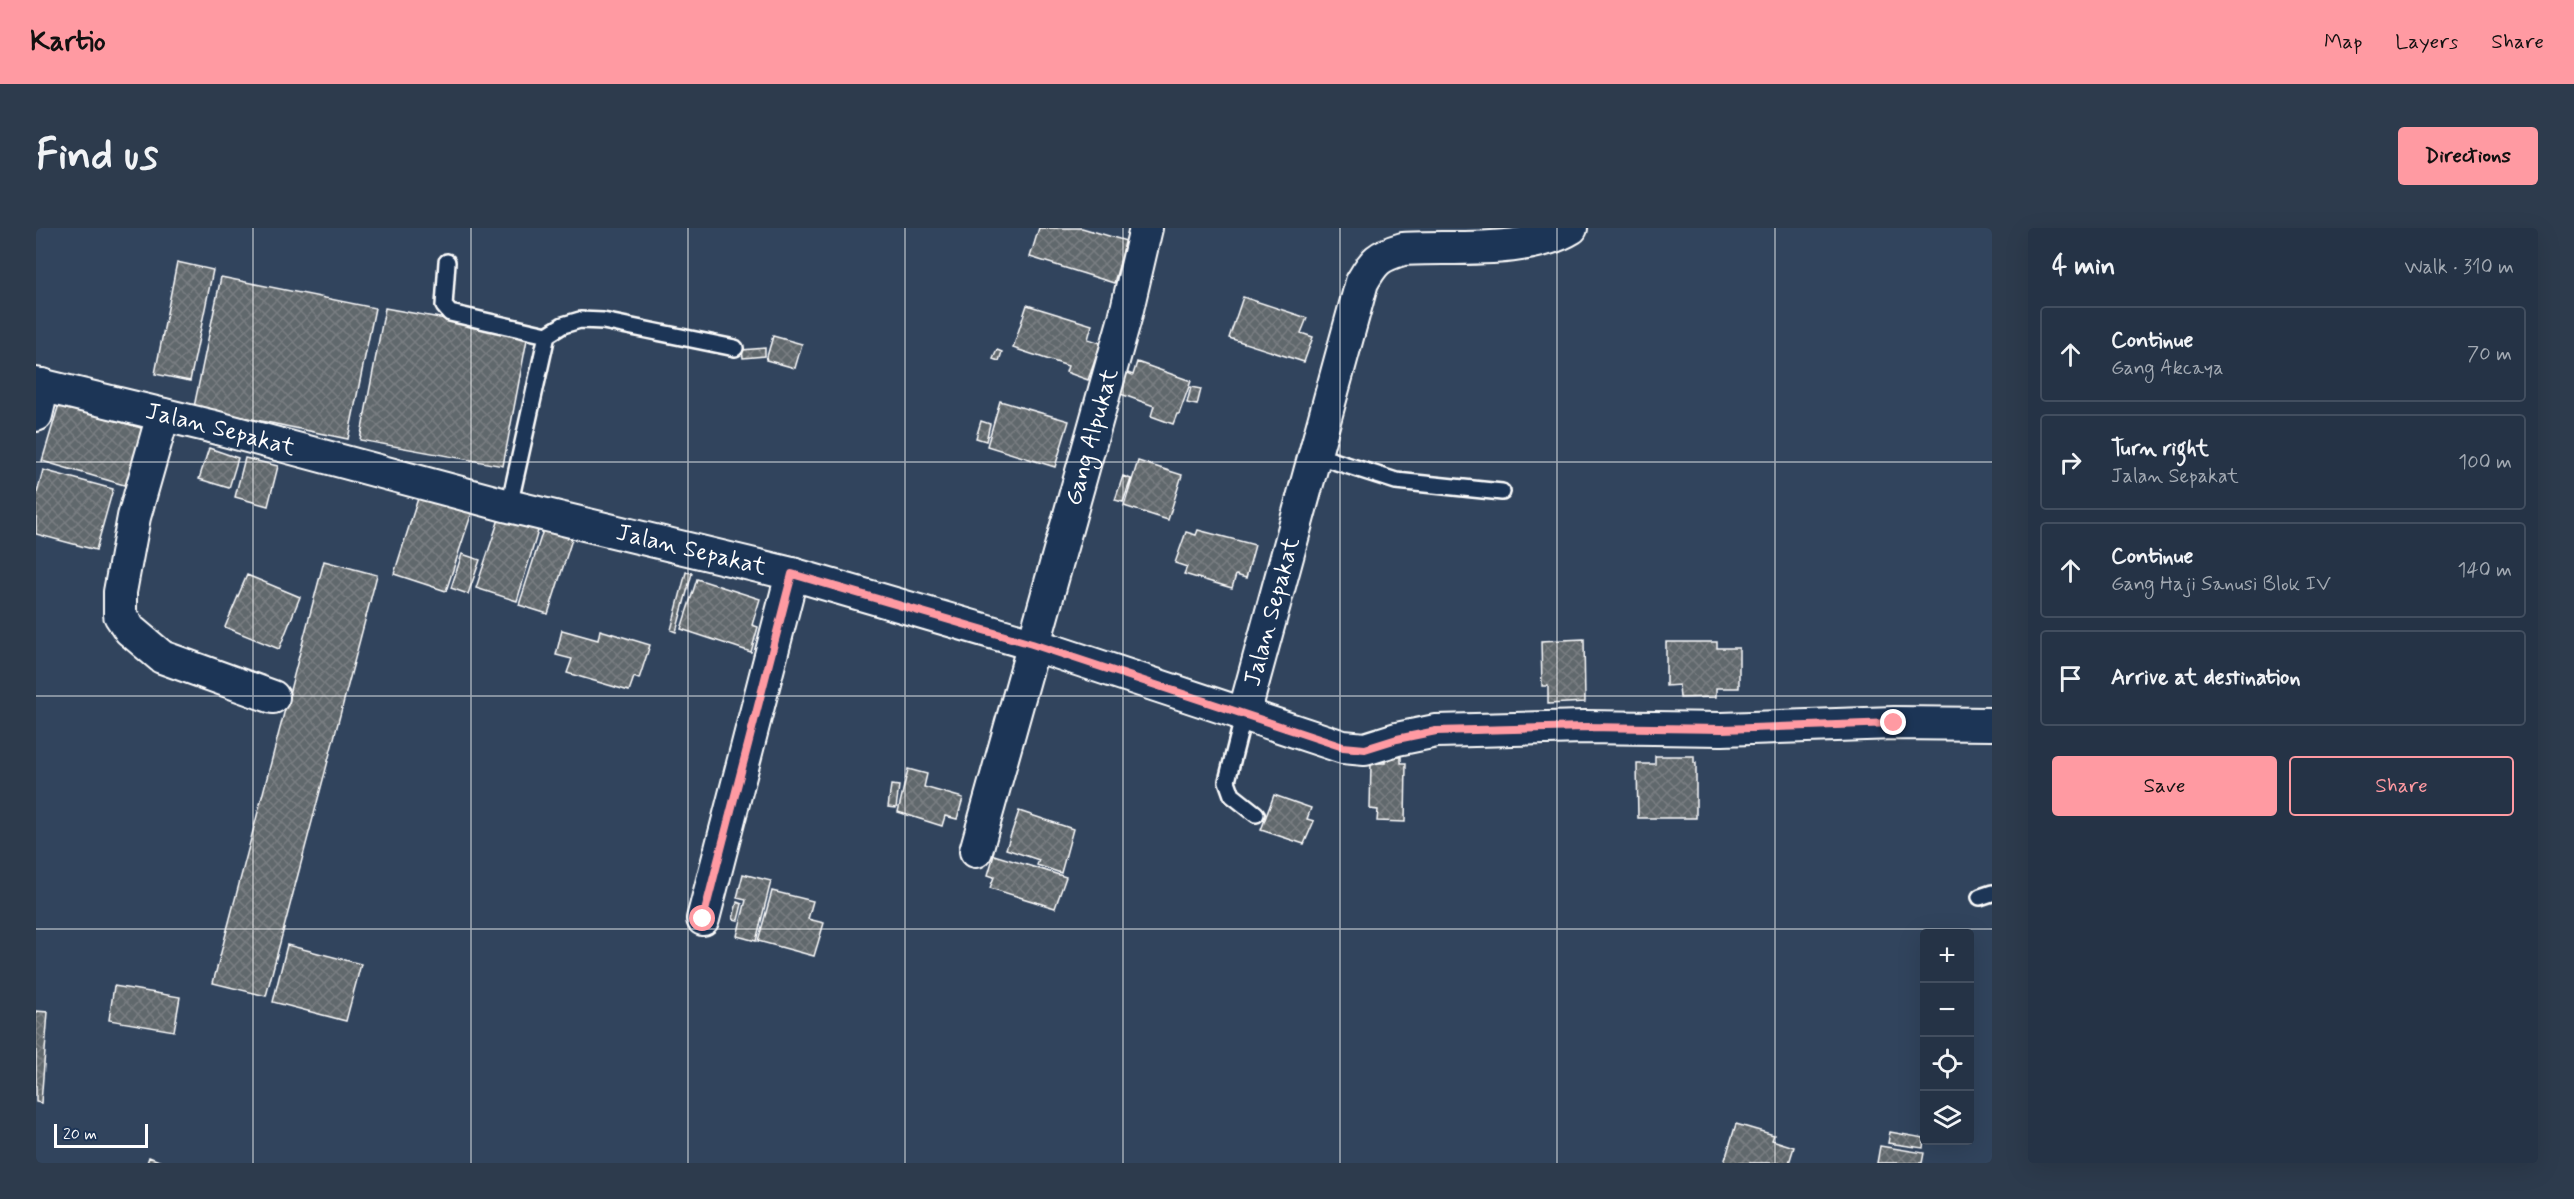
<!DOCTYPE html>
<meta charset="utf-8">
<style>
body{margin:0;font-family:Mynerve,sans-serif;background:#2d3b4d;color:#f1f3f6}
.controls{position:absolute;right:18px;bottom:18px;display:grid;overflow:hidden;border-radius:6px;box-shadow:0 6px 24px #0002}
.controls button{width:54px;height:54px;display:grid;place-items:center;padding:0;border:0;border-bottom:2px solid #424e5f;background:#253346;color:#f1f3f6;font:30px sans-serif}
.scale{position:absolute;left:18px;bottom:15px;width:94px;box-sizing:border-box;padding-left:6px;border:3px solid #fff;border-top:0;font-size:16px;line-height:21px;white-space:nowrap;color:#fff;-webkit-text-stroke:4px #1d3557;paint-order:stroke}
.stop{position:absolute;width:18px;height:18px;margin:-14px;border:4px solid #ff9aa2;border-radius:50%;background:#fff}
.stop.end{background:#ff9aa2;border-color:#fff;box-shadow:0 2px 6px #0008}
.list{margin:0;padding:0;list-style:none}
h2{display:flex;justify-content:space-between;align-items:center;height:78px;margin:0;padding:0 24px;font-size:26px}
h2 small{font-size:20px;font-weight:400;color:#a3aab3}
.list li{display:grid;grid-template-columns:39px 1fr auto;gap:18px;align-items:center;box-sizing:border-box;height:96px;margin:0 12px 12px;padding:0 12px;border:2px solid #424e5f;border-radius:6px}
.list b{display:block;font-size:22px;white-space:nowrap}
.list p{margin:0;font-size:20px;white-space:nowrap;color:#a3aab3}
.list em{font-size:20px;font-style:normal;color:#a3aab3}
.actions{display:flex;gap:12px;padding:18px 24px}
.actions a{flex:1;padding:14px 0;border:2px solid #ff9aa2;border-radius:6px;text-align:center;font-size:21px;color:#ff9aa2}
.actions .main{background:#ff9aa2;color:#111}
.icon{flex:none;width:33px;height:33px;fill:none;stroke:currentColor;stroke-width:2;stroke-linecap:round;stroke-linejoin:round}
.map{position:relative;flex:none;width:1956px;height:935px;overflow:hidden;border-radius:6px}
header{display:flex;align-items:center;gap:36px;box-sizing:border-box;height:84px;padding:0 30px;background:#ff9aa2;color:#111}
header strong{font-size:28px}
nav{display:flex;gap:33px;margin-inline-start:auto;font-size:21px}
.intro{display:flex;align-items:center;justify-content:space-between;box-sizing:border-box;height:144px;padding:0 36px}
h1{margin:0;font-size:42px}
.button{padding:15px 27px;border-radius:6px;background:#ff9aa2;color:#111;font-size:21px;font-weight:700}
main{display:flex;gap:36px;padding:0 36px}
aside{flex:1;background:#253346;border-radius:6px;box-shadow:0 6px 24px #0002}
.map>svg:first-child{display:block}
.building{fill:url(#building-cross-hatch);stroke:#fff;stroke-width:1.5}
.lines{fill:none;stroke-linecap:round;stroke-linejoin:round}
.lane-casing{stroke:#fff;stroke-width:20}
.street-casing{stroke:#fff;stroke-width:36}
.lane{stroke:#1d3557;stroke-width:15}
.street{stroke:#1d3557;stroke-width:32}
.route{stroke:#ff9aa2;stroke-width:8}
.grid{fill:none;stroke:#fff;stroke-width:1.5;stroke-opacity:0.55}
.labels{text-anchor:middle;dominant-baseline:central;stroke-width:4.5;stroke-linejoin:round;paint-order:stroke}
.street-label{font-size:24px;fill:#fff;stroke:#1d3557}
</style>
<header>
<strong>Kartio</strong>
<nav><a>Map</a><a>Layers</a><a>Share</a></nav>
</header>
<div class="intro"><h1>Find us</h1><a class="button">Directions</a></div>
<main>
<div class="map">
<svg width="1956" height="935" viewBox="0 0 1956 935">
<defs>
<pattern id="building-cross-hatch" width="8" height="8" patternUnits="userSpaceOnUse" patternTransform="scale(1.5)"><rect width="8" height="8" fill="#61676c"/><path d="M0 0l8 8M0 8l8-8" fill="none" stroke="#797e82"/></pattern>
</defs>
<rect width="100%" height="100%" fill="#31445d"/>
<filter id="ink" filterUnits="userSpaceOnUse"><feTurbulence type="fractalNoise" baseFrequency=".0167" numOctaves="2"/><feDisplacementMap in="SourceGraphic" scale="12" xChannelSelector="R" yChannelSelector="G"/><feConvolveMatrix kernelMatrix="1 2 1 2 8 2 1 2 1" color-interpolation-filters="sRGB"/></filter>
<g filter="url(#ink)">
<!-- building -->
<path class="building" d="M 1003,0 L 1046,0 L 1090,13 L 1078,55 L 994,29 Z
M 141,34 L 177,42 L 154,153 L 119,146 Z
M 185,49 L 339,80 L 312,211 L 158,179 Z
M 1207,69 L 1271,90 L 1265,105 L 1277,109 L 1268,134 L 1193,110 Z
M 991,77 L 1056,97 L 1052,111 L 1065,115 L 1052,152 L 1030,144 L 1032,138 L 977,120 Z
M 349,80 L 492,106 L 467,238 L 324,212 Z
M 737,108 L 766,116 L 759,140 L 730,132 Z
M 729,120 L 729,128 L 707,130 L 706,122 Z
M 961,122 L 966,124 L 963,133 L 957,131 Z
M 1101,134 L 1155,153 L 1143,186 L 1141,186 L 1137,196 L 1115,188 L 1118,178 L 1082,165 L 1089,144 L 1097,147 Z
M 1155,159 L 1165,161 L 1161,177 L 1151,175 Z
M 964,173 L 1033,193 L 1019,239 L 951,218 Z
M 23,176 L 112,202 L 95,259 L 6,233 Z
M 945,193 L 954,196 L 950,213 L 940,210 Z
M 173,220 L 202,230 L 193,260 L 163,251 Z
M 209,230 L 242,238 L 232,278 L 199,269 Z
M 1102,233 L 1146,247 L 1132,292 L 1088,278 Z
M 7,242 L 77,261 L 60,322 L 0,306 L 0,269 Z
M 1087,248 L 1095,251 L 1087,274 L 1079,272 Z
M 384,264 L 437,281 L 410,363 L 358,346 Z
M 465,285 L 504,296 L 481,373 L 440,360 Z
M 508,299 L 537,308 L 512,386 L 483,377 Z
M 1162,302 L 1219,317 L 1210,350 L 1200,347 L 1196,360 L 1148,346 L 1151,339 L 1139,335 L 1150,304 L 1160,307 Z
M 426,326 L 444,332 L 432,366 L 415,360 Z
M 288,333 L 341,347 L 230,768 L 177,755 Z
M 650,344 L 656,345 L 640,404 L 635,402 Z
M 211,347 L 264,369 L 243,421 L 189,399 Z
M 661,351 L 724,371 L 716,397 L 722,399 L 715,424 L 645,401 Z
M 526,402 L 562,412 L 564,402 L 614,417 L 603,451 L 598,449 L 593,463 L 531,445 L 536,431 L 520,427 Z
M 1548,411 L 1549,474 L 1512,476 L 1512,458 L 1506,458 L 1505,413 Z
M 1630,414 L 1681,414 L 1681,420 L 1703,420 L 1703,460 L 1680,460 L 1680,469 L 1644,470 L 1643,457 L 1630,458 Z
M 1619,528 L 1658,528 L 1658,535 L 1660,535 L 1660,590 L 1602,590 L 1601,536 L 1619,536 Z
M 1349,529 L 1365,529 L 1365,535 L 1370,535 L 1369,594 L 1341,593 L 1342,582 L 1334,581 L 1335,535 L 1349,535 Z
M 872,541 L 891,546 L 888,559 L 927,570 L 921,591 L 909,588 L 906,598 L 862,584 Z
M 855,557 L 863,558 L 860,580 L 852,579 Z
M 1238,567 L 1275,580 L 1271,591 L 1278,593 L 1268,616 L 1225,602 Z
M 983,583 L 1037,601 L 1025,645 L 1001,637 L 1003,632 L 970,621 Z
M 958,627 L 1030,649 L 1019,680 L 954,660 L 958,649 L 952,647 Z
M 707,646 L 735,653 L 720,713 L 701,708 L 710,672 L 701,670 Z
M 736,663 L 777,673 L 772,691 L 788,695 L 778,728 L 722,713 Z
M 701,674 L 706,676 L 702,692 L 697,691 Z
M 251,717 L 325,736 L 310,793 L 237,774 Z
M 78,758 L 144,769 L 138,803 L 73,792 Z
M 0,783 L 12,784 L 5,875 L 0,874 Z
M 1700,896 L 1738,907 L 1736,912 L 1758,919 L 1753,935 L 1688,935 Z
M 1854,904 L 1888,910 L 1887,920 L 1852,915 Z
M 1844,918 L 1888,925 L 1886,935 L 1841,935 Z
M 113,929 L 128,935 L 111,935 Z"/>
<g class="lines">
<defs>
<path id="lane" d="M 411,34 L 408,78 L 414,85 L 511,107 L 473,278
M 511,107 L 527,97 L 544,92 L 567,93 L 699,120
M 1279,227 L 1360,253 L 1466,264
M 1208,486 L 1191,553 L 1196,567 L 1220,586
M 1944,669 L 1956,665"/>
<g id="street">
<path id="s1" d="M 0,156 L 174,198 L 473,278 L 756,346 L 996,416 L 1307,519 L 1329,521 L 1361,511 L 1400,503 L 1549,499 L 1686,501 L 1858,495 L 1956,496"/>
<path d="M 0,187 L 7,157"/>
<path d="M 127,187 L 98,289 L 84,364 L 84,387 L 94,402 L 126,429 L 237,469"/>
<path id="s2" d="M 1208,486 L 1326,54 C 1338,33 1342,28 1367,21 C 1416,18 1493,26 1535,0"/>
<path id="s3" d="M 940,623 L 1089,90 L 1110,0"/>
<path d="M 667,691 L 756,346"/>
</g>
</defs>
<!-- lane casing -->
<use href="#lane" class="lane-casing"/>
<!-- street casing -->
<use href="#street" class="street-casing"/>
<!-- lane -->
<use href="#lane" class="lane"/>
<!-- street -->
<use href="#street" class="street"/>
</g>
</g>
<g class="lines" filter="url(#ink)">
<!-- route -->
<path class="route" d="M 667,691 L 756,346 L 996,416 L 1307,519 L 1329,521 L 1361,511 L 1400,503 L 1549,499 L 1686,501 L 1858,495"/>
</g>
<!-- grid -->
<path class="grid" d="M 217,0 L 217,935M 435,0 L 435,935M 652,0 L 652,935M 869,0 L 869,935M 1087,0 L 1087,935M 1304,0 L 1304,935M 1521,0 L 1521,935M 1739,0 L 1739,935M 0,234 L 1956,234M 0,468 L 1956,468M 0,701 L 1956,701"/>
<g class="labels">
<!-- street labels -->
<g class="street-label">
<text stroke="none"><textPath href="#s1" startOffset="190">Jalan Sepakat</textPath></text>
<text stroke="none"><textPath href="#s3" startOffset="430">Gang Alpukat</textPath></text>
<text stroke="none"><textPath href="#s1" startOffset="676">Jalan Sepakat</textPath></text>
<text stroke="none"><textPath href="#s2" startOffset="106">Jalan Sepakat</textPath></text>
</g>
</g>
</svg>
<div class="controls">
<button>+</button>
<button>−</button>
<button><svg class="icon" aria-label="locate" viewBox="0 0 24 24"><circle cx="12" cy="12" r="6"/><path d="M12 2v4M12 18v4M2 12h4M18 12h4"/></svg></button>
<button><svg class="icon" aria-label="layers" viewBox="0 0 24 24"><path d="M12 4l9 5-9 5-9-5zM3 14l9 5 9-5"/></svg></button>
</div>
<div class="scale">20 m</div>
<div class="stop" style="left:667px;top:691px"></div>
<div class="stop end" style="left:1858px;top:495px"></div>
</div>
<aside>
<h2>4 min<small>Walk · 310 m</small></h2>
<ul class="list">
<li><svg class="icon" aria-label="ahead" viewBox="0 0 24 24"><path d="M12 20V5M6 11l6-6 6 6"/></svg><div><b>Continue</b><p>Gang Akcaya</p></div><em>70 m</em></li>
<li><svg class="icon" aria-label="right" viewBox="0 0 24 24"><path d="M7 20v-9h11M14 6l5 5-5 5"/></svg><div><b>Turn right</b><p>Jalan Sepakat</p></div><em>100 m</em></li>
<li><svg class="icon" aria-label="ahead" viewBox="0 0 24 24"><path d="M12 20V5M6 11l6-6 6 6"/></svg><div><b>Continue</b><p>Gang Haji Sanusi Blok IV</p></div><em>140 m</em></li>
<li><svg class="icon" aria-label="arrive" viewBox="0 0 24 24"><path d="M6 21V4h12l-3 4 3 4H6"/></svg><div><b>Arrive at destination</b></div></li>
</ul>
<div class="actions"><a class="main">Save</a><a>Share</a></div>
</aside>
</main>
